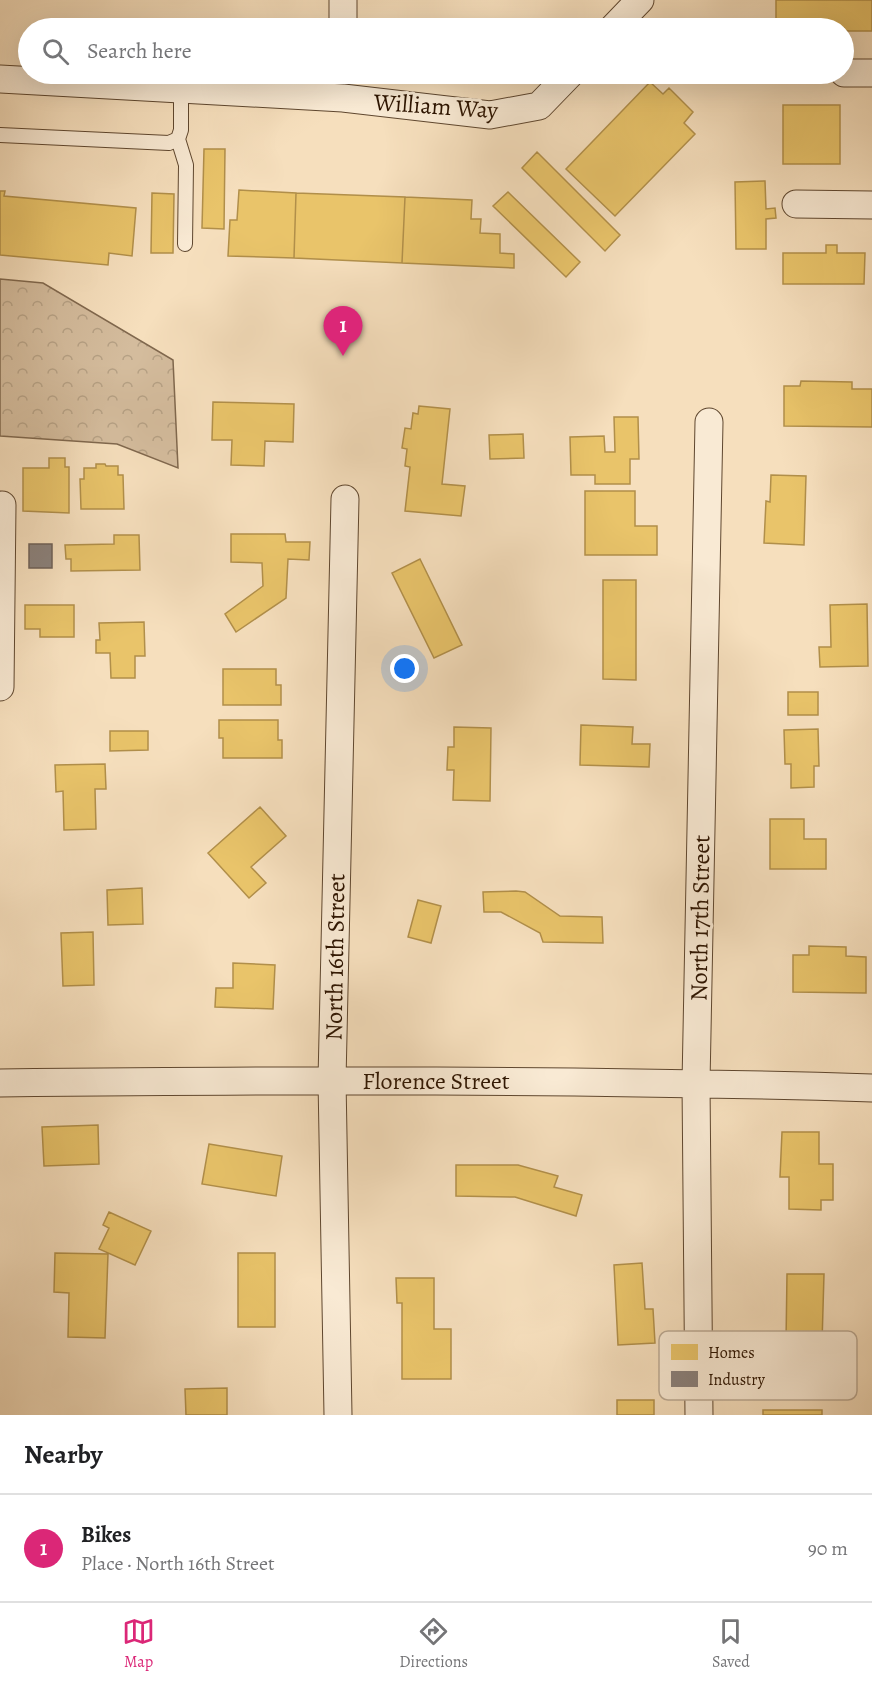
<!DOCTYPE html>
<meta charset="utf-8">
<style>
body{margin:0;font-family:Alegreya,serif;background:#f2f2f2;color:#202124}
.you{position:absolute;left:405px;top:669px;width:21px;height:21px;margin:-15px;border:4px solid #fff;border-radius:50%;background:#1a73e8;box-shadow:0 0 0 9px #1a73e833}
.badge{display:grid;place-items:center;width:39px;height:39px;border-radius:50%;background:#db2777;color:#fff;font-size:20px;font-weight:700}
.pin{position:absolute;translate:-50% -50px;filter:drop-shadow(0 2px 3px #0008)}
.pin::after{content:'';position:absolute;top:32px;width:21px;height:18px;background:inherit;clip-path:polygon(0 0,100% 0,50% 100%)}
.list{margin:0;padding:0;list-style:none}
h2{display:flex;justify-content:space-between;align-items:center;height:78px;margin:0;padding:0 24px;font-size:26px}
h2 small{font-size:20px;font-weight:400;color:#757577}
.list li{display:grid;grid-template-columns:39px 1fr auto;gap:18px;align-items:center;box-sizing:border-box;height:108px;padding:0 24px;border-top:2px solid #e0e0e0}
.list b{display:block;font-size:22px;white-space:nowrap}
.list p{margin:0;font-size:20px;white-space:nowrap;color:#757577}
.list em{font-size:20px;font-style:normal;color:#757577}
.icon{flex:none;width:33px;height:33px;fill:none;stroke:currentColor;stroke-width:2;stroke-linecap:round;stroke-linejoin:round}
.map{position:relative;flex:none;width:872px;height:1415px;overflow:hidden}
.search{position:absolute;background:#fff;box-shadow:0 6px 24px #0002;left:18px;right:18px;top:18px;height:66px;display:flex;align-items:center;gap:15px;box-sizing:border-box;padding:0 21px;border-radius:33px;color:#757577;font-size:22px}
.sheet{height:186px;background:#fff}
nav{display:flex;justify-content:space-around;align-items:center;box-sizing:border-box;height:84px;border-top:2px solid #e0e0e0;background:#fff;font-size:16px;color:#757577}
nav a{display:grid;justify-items:center;gap:3px}
nav .on{color:#db2777}
.map>svg:first-child{display:block}
.forest{fill:url(#forest-crowns);stroke:#80684e;stroke-width:1.5}
.homes{fill:#e9c46a;stroke:#b18f4a;stroke-width:1.5}
.industry{fill:#8a817c;stroke:#6e6057;stroke-width:1.5}
.lines{fill:none;stroke-linecap:round;stroke-linejoin:round}
.lane-casing{stroke:#5f472f;stroke-width:16}
.street-casing{stroke:#5f472f;stroke-width:29}
.lane{stroke:#f9ead4;stroke-width:14}
.street{stroke:#f9ead4;stroke-width:27}
.labels{text-anchor:middle;dominant-baseline:central;stroke-width:6;stroke-linejoin:round;paint-order:stroke}
.street-label{font-size:24px;fill:#2d1400;stroke:#f9ead4}
.key{fill:#f9ead4;stroke:#bcaa94;stroke-width:1.5}
.key-label{font-size:16px;fill:#2d1400}
</style>
<div class="map">
<svg width="872" height="1415" viewBox="0 0 872 1415">
<defs>
<pattern id="forest-crowns" width="20" height="18" patternUnits="userSpaceOnUse" patternTransform="scale(1.5)"><rect width="20" height="18" fill="#d4bc9d"/><path d="M2 6a3 3 0 1 1 6 0M12 15a3 3 0 1 1 6 0" fill="none" stroke="#b6a185"/></pattern>
</defs>
<rect width="100%" height="100%" fill="#f6dfbd"/>
<filter id="stains"><feTurbulence type="fractalNoise" baseFrequency=".00333" numOctaves="4"/><feColorMatrix values="0 0 0 0 .2 0 0 0 0 .09 0 0 0 0 .02 0 0 0 .5 -.17"/></filter>
<radialGradient id="worn" r=".72"><stop offset=".6" stop-color="#630" stop-opacity="0"/><stop offset="1" stop-color="#630" stop-opacity=".3"/></radialGradient>
<!-- forest -->
<path class="forest" d="M 0,279 L 43,283 L 173,360 L 178,468 L 117,444 L 0,436 Z"/>
<!-- homes -->
<path class="homes" d="M 776,0 L 872,0 L 872,31 L 844,31 L 844,28 L 776,28 Z
M 650,82 L 663,94 L 669,88 L 693,112 L 684,123 L 695,134 L 615,216 L 566,169 Z
M 783,105 L 840,105 L 840,164 L 783,164 Z
M 204,149 L 225,149 L 224,229 L 202,228 Z
M 537,152 L 620,235 L 605,251 L 522,168 Z
M 765,181 L 766,209 L 775,208 L 776,218 L 766,219 L 766,249 L 736,249 L 735,182 Z
M 239,190 L 296,193 L 294,258 L 228,256 L 230,220 L 237,220 Z
M 0,191 L 5,191 L 4,196 L 136,208 L 132,256 L 109,253 L 108,265 L 0,255 Z
M 508,192 L 580,262 L 566,277 L 493,206 Z
M 152,193 L 174,194 L 173,253 L 151,253 Z
M 296,193 L 405,197 L 402,263 L 294,258 Z
M 405,197 L 472,200 L 471,219 L 481,219 L 480,233 L 500,234 L 500,253 L 514,254 L 514,268 L 402,263 Z
M 826,245 L 837,245 L 837,253 L 865,253 L 864,284 L 783,284 L 783,253 L 826,253 Z
M 801,381 L 852,382 L 852,389 L 872,389 L 872,427 L 784,426 L 784,386 L 800,386 Z
M 213,402 L 294,404 L 293,442 L 265,441 L 264,466 L 231,465 L 232,440 L 212,440 Z
M 419,406 L 450,409 L 442,484 L 465,486 L 461,516 L 405,511 L 410,467 L 405,466 L 407,449 L 402,448 L 405,428 L 411,429 L 413,413 L 418,414 Z
M 614,417 L 638,417 L 639,459 L 630,459 L 630,484 L 595,484 L 595,475 L 571,475 L 570,437 L 604,436 L 605,452 L 615,452 Z
M 523,434 L 524,458 L 490,459 L 489,435 Z
M 49,458 L 65,458 L 65,467 L 69,467 L 69,513 L 23,511 L 23,468 L 49,468 Z
M 96,464 L 105,464 L 106,466 L 118,466 L 118,475 L 123,475 L 124,509 L 81,509 L 80,479 L 84,479 L 84,468 L 96,468 Z
M 771,475 L 806,476 L 804,545 L 764,543 L 766,501 L 770,502 Z
M 585,491 L 635,491 L 635,526 L 657,526 L 657,555 L 585,555 Z
M 231,534 L 285,534 L 286,542 L 310,542 L 309,560 L 288,559 L 286,598 L 236,632 L 225,614 L 263,586 L 262,563 L 231,562 Z
M 114,535 L 139,535 L 140,570 L 71,571 L 71,559 L 66,559 L 65,545 L 114,544 Z
M 420,559 L 462,645 L 434,658 L 392,573 Z
M 603,580 L 636,580 L 636,680 L 603,679 Z
M 867,604 L 868,666 L 820,667 L 819,647 L 831,647 L 830,605 Z
M 25,605 L 74,605 L 74,637 L 40,637 L 40,629 L 25,629 Z
M 144,622 L 145,656 L 135,656 L 135,678 L 111,678 L 110,653 L 96,653 L 96,640 L 100,640 L 99,623 Z
M 223,669 L 276,669 L 276,685 L 281,685 L 281,705 L 223,705 Z
M 788,692 L 818,692 L 818,715 L 788,715 Z
M 219,720 L 278,720 L 278,740 L 282,740 L 282,758 L 223,758 L 223,738 L 219,738 Z
M 581,725 L 633,727 L 632,744 L 650,744 L 649,767 L 580,765 Z
M 454,727 L 491,728 L 490,801 L 453,800 L 454,770 L 447,770 L 448,747 L 454,747 Z
M 818,729 L 819,766 L 814,766 L 814,787 L 791,788 L 791,764 L 785,764 L 784,730 Z
M 110,731 L 148,731 L 148,750 L 110,751 Z
M 105,764 L 106,789 L 95,789 L 96,829 L 64,830 L 63,791 L 56,792 L 55,765 Z
M 260,807 L 286,836 L 251,867 L 266,883 L 249,898 L 208,853 Z
M 770,819 L 804,819 L 804,839 L 826,839 L 826,869 L 770,869 Z
M 142,888 L 143,924 L 108,925 L 107,890 Z
M 516,891 L 525,892 L 560,916 L 602,917 L 603,943 L 543,942 L 540,933 L 501,912 L 484,912 L 483,892 Z
M 418,900 L 441,906 L 431,943 L 408,937 Z
M 93,932 L 94,985 L 63,986 L 61,933 Z
M 809,946 L 846,947 L 846,956 L 866,957 L 866,993 L 793,992 L 793,955 L 809,955 Z
M 233,963 L 275,965 L 273,1009 L 215,1007 L 216,988 L 233,988 Z
M 98,1125 L 99,1164 L 44,1166 L 42,1127 Z
M 782,1132 L 819,1132 L 819,1164 L 833,1164 L 833,1200 L 821,1200 L 821,1210 L 789,1209 L 789,1177 L 780,1177 Z
M 209,1144 L 282,1156 L 276,1196 L 202,1184 Z
M 456,1165 L 518,1165 L 558,1176 L 554,1187 L 582,1195 L 576,1216 L 515,1197 L 456,1196 Z
M 109,1212 L 151,1231 L 135,1265 L 99,1249 L 109,1228 L 103,1225 Z
M 55,1253 L 108,1254 L 105,1338 L 68,1337 L 69,1293 L 54,1292 Z
M 238,1253 L 275,1253 L 275,1327 L 238,1327 Z
M 642,1263 L 645,1309 L 653,1309 L 655,1343 L 618,1345 L 614,1265 Z
M 787,1274 L 824,1274 L 822,1343 L 786,1342 Z
M 396,1278 L 434,1278 L 434,1329 L 451,1329 L 451,1379 L 402,1379 L 402,1303 L 397,1303 Z
M 227,1388 L 227,1415 L 186,1415 L 185,1389 Z
M 617,1400 L 654,1400 L 654,1415 L 617,1415 Z
M 763,1410 L 822,1410 L 822,1415 L 763,1415 Z"/>
<!-- industry -->
<path class="industry" d="M 29,544 L 52,544 L 52,568 L 29,568 Z"/>
<g class="lines">
<defs>
<path id="lane" d="M 0,135 L 169,143 L 178,139 L 181,130 L 181,90
M 178,139 L 186,165 L 185,244"/>
<path id="street" d="M 343,0 L 343,28
M 613,28 L 640,0
M 844,73 L 872,73
M 0,79 L 343,98 L 490,115 L 539,106 L 570,74
M 796,204 L 872,205
M 0,687 L 2,505
M 0,1083 C 291,1080 581,1079 872,1088
M 338,1415 L 332,1080 L 345,499
M 699,1415 L 696,1083 L 709,422"/>
</defs>
<!-- lane casing -->
<use href="#lane" class="lane-casing"/>
<!-- street casing -->
<use href="#street" class="street-casing"/>
<!-- lane -->
<use href="#lane" class="lane"/>
<!-- street -->
<use href="#street" class="street"/>
</g>
<g class="labels">
<!-- street labels -->
<g class="street-label">
<text transform="translate(436 106) rotate(4)">William Way</text>
<text transform="translate(700 918) rotate(-89)">North 17th Street</text>
<text transform="translate(335 957) rotate(-89)">North 16th Street</text>
<text x="436" y="1081">Florence Street</text>
</g>
</g>
<!-- legend -->
<rect x="659" y="1331" width="198" height="69" rx="9" class="key"/>
<rect x="671" y="1344" width="27" height="16" fill="#e9c46a"/>
<rect x="671" y="1371" width="27" height="16" fill="#8a817c"/>
<g class="key-label">
<text x="708" y="1358">Homes</text>
<text x="708" y="1385">Industry</text>
</g>
<rect width="100%" height="100%" filter="url(#stains)"/>
<rect width="100%" height="100%" fill="url(#worn)"/>
</svg>
<div class="you"></div>
<div class="pin badge" style="left:343px;top:356px">1</div>
<div class="search"><svg class="icon" aria-label="search" viewBox="0 0 24 24"><circle cx="10" cy="10" r="6"/><path d="M15 15l6 6"/></svg>Search here</div>
</div>
<section class="sheet">
<h2>Nearby<small></small></h2>
<ul class="list">
<li><span class="badge">1</span><div><b>Bikes</b><p>Place · North 16th Street</p></div><em>90 m</em></li>
</ul>
</section>
<nav>
<a class="on"><svg class="icon" aria-label="map" viewBox="0 0 24 24"><path d="M3 6l6-2 6 2 6-2v14l-6 2-6-2-6 2zM9 4v14M15 6v14"/></svg>Map</a>
<a><svg class="icon" aria-label="directions" viewBox="0 0 24 24"><path d="M12 3l9 9-9 9-9-9zM9 14v-3h6M13 9l2 2-2 2"/></svg>Directions</a>
<a><svg class="icon" aria-label="saved" viewBox="0 0 24 24"><path d="M7 4h10v16l-5-4-5 4z"/></svg>Saved</a>
</nav>
